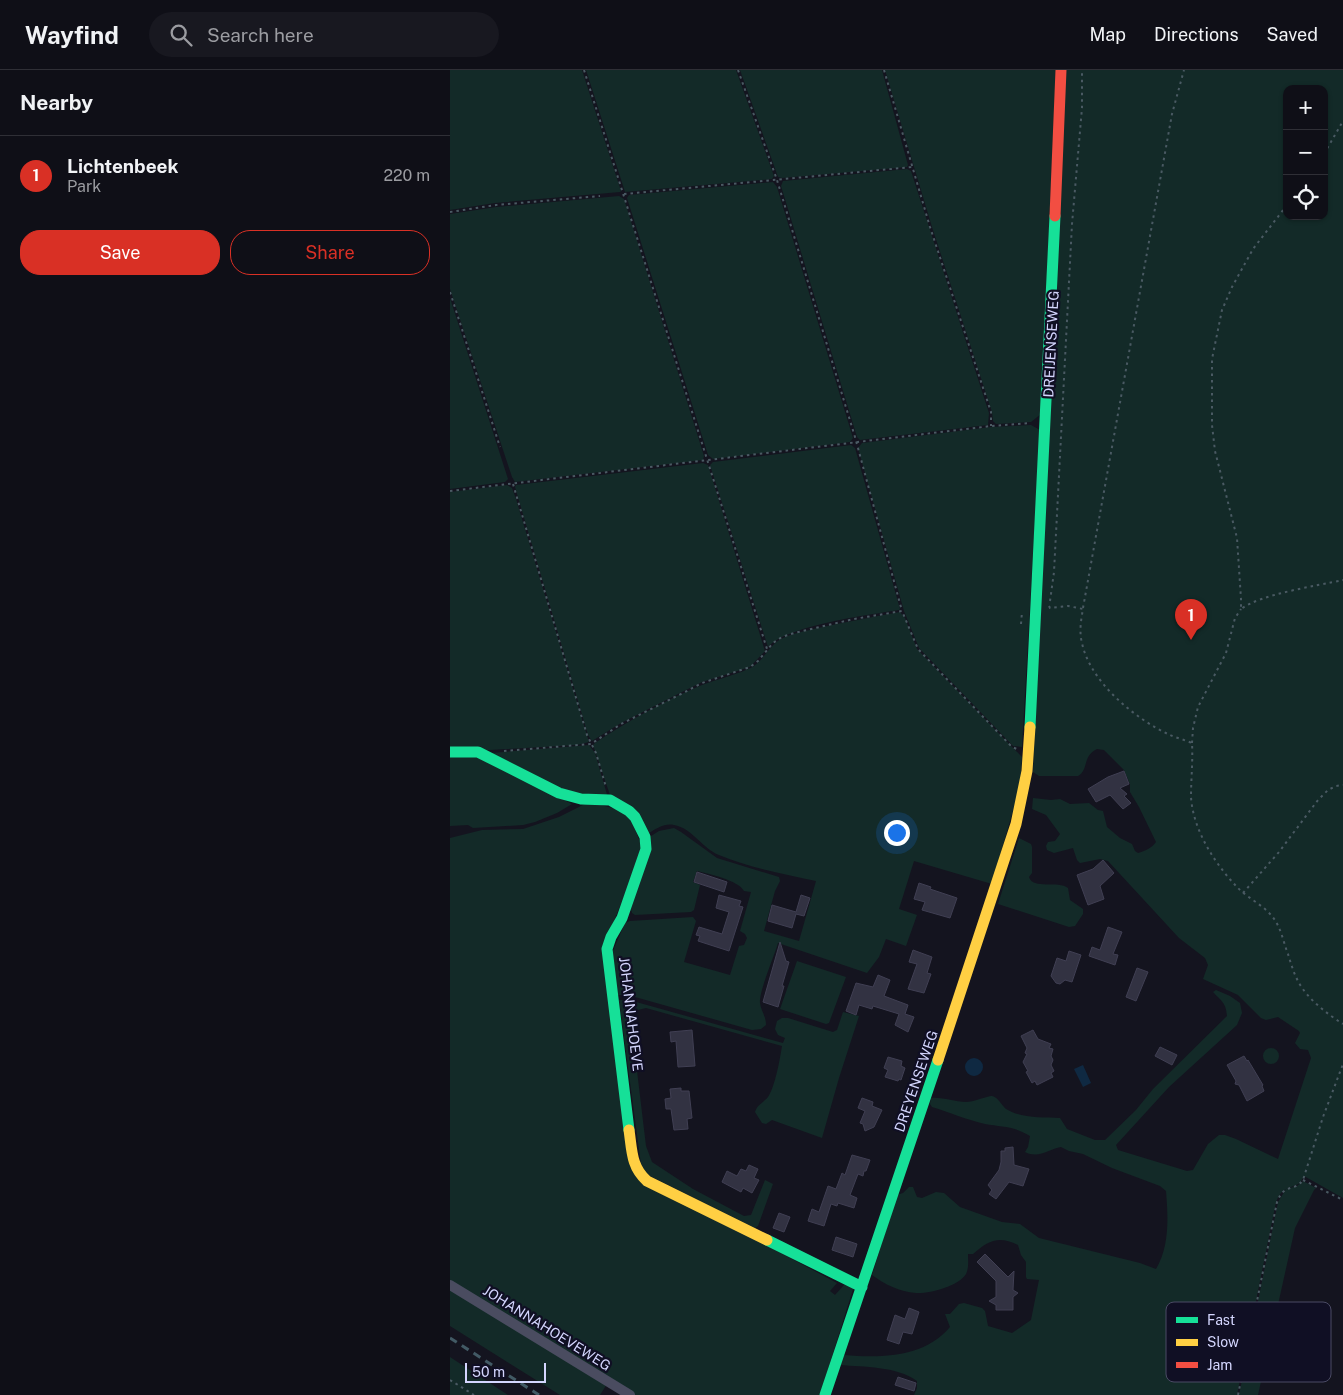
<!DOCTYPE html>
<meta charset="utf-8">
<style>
body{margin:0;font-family:"Public Sans",sans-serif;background:#181820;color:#f1f3f6}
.controls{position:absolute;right:15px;top:15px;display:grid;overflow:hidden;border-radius:10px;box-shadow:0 1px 4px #0004}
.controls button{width:45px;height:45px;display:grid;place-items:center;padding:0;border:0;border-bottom:1px solid #2f2f36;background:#0f0f17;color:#f1f3f6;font:25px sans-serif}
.scale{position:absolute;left:15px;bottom:12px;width:81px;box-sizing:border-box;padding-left:5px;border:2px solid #d4d6fe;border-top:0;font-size:14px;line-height:18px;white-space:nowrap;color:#d4d6fe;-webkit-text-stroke:4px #100f24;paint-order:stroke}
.you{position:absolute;left:446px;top:762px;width:18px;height:18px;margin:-12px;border:4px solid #fff;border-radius:50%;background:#1a73e8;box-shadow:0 0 0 8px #1a73e833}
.badge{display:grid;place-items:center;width:32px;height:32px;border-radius:50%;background:#d93025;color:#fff;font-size:16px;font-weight:700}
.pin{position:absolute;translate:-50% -41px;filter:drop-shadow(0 1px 2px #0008)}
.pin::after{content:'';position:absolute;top:26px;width:18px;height:15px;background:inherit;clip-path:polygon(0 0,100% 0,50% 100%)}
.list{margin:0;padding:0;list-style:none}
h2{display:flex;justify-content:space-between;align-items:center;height:65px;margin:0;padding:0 20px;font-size:21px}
h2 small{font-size:16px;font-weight:400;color:#9b9ca1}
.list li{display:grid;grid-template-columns:32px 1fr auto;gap:15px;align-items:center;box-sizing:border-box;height:80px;padding:0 20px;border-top:1px solid #2f2f36}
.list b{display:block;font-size:19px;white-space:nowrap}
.list p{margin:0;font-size:16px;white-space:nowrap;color:#9b9ca1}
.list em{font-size:16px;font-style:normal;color:#9b9ca1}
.actions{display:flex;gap:10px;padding:15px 20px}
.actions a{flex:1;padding:11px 0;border:1px solid #d93025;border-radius:20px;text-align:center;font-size:18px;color:#d93025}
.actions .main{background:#d93025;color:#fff}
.icon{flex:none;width:28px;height:28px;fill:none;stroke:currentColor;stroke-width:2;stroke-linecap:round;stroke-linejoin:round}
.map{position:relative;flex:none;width:893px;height:1325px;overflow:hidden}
header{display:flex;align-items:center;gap:30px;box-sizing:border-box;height:70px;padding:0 25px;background:#0f0f17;border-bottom:1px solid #2f2f36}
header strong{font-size:24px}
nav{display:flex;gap:28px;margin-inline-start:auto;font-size:18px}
.search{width:350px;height:45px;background:#181820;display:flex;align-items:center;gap:12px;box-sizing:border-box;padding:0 18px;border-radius:28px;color:#9b9ca1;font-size:19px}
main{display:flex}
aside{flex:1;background:#0f0f17}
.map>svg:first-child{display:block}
.green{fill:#132a28;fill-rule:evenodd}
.water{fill:#0f2942}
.building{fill:#323242;stroke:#403f53}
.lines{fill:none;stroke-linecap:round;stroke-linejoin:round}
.path{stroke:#4a5a63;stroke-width:2;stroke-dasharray:2.5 4;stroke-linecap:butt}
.street{stroke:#4a4c60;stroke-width:10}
.fast{stroke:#16e098;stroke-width:11}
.slow{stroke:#ffcf43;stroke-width:11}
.jam{stroke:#f24e42;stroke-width:11}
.rail{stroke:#425a65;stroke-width:3;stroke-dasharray:8 6;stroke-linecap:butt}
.labels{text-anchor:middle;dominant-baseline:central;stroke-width:4.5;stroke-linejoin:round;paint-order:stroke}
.street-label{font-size:14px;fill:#d4d6fe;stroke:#100f24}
.key{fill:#100f24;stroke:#4b4b65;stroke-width:1}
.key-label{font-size:14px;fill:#d4d6fe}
</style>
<header>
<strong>Wayfind</strong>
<div class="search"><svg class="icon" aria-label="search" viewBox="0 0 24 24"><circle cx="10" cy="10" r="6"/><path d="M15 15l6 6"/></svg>Search here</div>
<nav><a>Map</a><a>Directions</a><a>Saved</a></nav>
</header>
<main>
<aside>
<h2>Nearby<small></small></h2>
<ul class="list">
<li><span class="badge">1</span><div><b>Lichtenbeek</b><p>Park</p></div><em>220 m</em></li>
</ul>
<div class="actions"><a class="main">Save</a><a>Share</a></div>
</aside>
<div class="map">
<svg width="893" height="1325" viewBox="0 0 893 1325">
<rect width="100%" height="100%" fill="#14141f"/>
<!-- green -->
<path class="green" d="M 0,0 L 132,0 L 171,121 L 170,122 L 45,133 L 0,140 Z
M 136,0 L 286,0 L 324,106 L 322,109 L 175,122 Z
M 290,0 L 432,0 L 458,95 L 457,97 L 332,108 L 328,107 Z
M 435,0 L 606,0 L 591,344 L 581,352 L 546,354 L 543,351 L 542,342 L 482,157 Z
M 615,0 L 893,0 L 893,1128 L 854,1106 L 850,1113 C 837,1120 833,1116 826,1132 L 787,1325 L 464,1325 L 467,1318 L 467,1311 C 446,1296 414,1297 390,1295 L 394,1285 C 431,1288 474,1288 500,1257 L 495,1244 L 500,1244 L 509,1234 L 514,1233 L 532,1238 L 535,1241 L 538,1256 L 562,1263 L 581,1250 L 589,1210 L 577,1209 L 576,1207 L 576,1192 L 571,1185 L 568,1175 C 548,1165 538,1171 523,1184 L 518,1184 C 518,1191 519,1198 516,1204 C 509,1216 479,1224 466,1223 C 450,1222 434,1214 422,1205 L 447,1125 L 453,1123 L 459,1117 L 463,1117 L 467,1127 L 472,1128 L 486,1122 L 494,1123 L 510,1137 L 552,1152 L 570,1154 L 589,1168 L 690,1193 L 706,1199 C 720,1176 718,1146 716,1121 L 710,1116 L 662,1098 L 633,1084 L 619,1081 L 611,1077 C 599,1079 589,1089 575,1082 L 578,1077 L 580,1066 C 564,1056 552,1057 535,1054 C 517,1050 499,1042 482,1037 L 480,1034 L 481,1028 C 493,1027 504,1032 516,1032 C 523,1032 540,1025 542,1026 C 548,1027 552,1036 556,1039 C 573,1049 592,1047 610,1048 L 617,1059 L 645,1070 L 655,1070 L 686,1040 L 703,1019 L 777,946 C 776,932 771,931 763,922 L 766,920 L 780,926 L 790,933 L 792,943 L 787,955 L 719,1017 L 666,1075 L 668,1080 L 737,1101 L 743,1100 L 758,1074 L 769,1065 L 775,1065 L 786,1069 L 828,1089 L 861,988 L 858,980 L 850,979 L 845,973 L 850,963 L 849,961 L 828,947 L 816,950 L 811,948 L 788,925 L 753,909 L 758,895 L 755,888 L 729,868 L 658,791 L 650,789 L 630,793 L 627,790 L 623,778 L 604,783 L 597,780 L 596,776 L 598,772 L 605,771 L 610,764 L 596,745 L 582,739 L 583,728 L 601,730 L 610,729 L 620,734 L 639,733 L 648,740 L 653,741 L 657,757 L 670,768 L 682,774 L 685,781 L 688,783 C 695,781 702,778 706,772 L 689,737 L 680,722 L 680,714 L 674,700 L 654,680 L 647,679 C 632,686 639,700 628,706 L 589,706 L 583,702 ZM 837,19 L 874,19 L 874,146 L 837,146 Z
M 457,99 L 461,101 L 539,343 L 538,355 L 410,370 L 407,367 L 331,116 L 333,111 Z
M 323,112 L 327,117 L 403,368 L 400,372 L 263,389 L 258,385 L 177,128 L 179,125 Z
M 169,126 L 174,129 L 254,386 L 253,390 L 65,412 L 62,407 L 0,219 L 0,144 L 46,137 Z
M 0,228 L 58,409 L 55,412 L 0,419 Z
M 581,355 L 590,360 L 572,677 L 563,676 L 469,578 L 454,541 L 408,378 L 412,373 L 541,357 Z
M 401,375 L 405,378 L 450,539 L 449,540 C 419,545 338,555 318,577 L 260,395 L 263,392 Z
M 253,393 L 258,395 L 315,581 L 300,597 L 252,612 L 234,621 L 171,653 L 142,671 L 138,665 L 65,417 L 66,415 Z
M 57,415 L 62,418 L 66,429 L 139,672 L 127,675 L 40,680 L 0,680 L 0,422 Z
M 450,542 L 455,548 L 467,579 L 572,687 L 570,716 L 542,814 L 464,791 L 449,839 L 467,845 L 456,876 L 436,869 L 429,887 L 417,903 L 328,873 C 324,887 309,921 310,933 C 311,941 316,946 316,955 L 311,959 L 302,960 L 178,925 L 168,925 L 161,885 L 175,853 L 180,851 L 243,847 L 246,851 L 234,892 L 280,905 L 289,876 L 294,875 L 297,868 L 295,864 L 290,861 L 301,822 L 294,821 C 288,810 259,804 247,801 L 243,812 L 250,815 L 244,840 L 241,842 L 185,845 L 182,843 L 181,839 L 201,766 L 209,761 L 224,758 L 231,762 L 267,788 L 329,807 L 330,811 L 325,821 L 314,861 L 349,871 L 366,811 C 334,804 300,798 269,785 C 253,779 242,758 224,755 C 215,753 207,758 199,763 L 161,728 L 143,675 L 145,673 C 178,651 215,630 252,615 C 267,609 283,606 298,599 C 313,593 318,576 331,569 C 342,563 356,561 368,558 C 395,552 422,547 450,542 Z
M 139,675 L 145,683 L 158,728 L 130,727 L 41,683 Z
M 0,684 L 27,684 L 122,734 L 107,743 L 85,752 L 73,755 L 23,758 L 18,755 L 0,756 Z
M 139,732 L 178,742 L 193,779 L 158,866 L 187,1106 L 387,1213 L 380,1221 L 385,1225 L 394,1215 L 404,1216 L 370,1325 L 185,1325 L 0,1212 L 0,768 L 32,760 L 73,759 L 109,747 Z
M 569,768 L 581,774 L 582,777 L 582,803 L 579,807 C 583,820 608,810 618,818 L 620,830 L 633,839 L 633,844 L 625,856 L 619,857 L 548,834 Z
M 347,891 L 396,907 L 379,953 L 376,954 L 330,939 Z
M 169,930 L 179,930 L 333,973 L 335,968 L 328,965 L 325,959 L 327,951 L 332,948 L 338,948 L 383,962 L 387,960 L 393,942 L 409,946 L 389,1008 L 372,1068 L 322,1050 L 316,1054 L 312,1053 L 305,1042 C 307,1035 313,1033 318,1027 C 325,1017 330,989 332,976 L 196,938 L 180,942 L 196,1076 L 202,1092 L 243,1119 L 294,1146 L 301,1145 L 315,1110 L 323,1114 L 308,1156 L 305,1158 L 192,1102 Z
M813 986a8 8 0 1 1 16 0a8 8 0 1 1-16 0Z
M 853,1111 L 866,1118 L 864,1120 L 845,1158 L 808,1325 L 789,1325 L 828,1132 L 836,1119 L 847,1116 Z
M 0,1218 L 157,1314 L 150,1325 L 110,1325 L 0,1256 Z
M 0,1287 L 58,1325 L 0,1325 Z"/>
<!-- water -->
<path class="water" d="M515 997a9 9 0 1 1 18 0a9 9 0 1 1-18 0Z
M 633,995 L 641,1013 L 633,1017 L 624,999 Z"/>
<!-- building -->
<path class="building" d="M 674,701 L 679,714 L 670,718 L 677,724 L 674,726 L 681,733 L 673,739 L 660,725 L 646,732 L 638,719 L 658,707 Z
M 653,790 L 664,803 L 650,816 L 654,829 L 638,835 L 627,805 L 643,799 Z
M 247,802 L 277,812 L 274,822 L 244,812 Z
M 469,813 L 481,817 L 480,819 L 507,828 L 500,848 L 472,840 L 475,832 L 464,829 Z
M 269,825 L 291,831 L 289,836 L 293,837 L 279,881 L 248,871 L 250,866 L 246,865 L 249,857 L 272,864 L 279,842 L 266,838 Z
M 351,825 L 360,828 L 354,846 L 346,844 L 342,858 L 318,851 L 322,835 L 346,842 Z
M 658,857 L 672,862 L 663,884 L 668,885 L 665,895 L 639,886 L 642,877 L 650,880 Z
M 330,872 L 336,891 L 339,892 L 332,916 L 334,916 L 328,937 L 313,932 Z
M 463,880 L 482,887 L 477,903 L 481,904 L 474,923 L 458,919 L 467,894 L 459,892 Z
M 619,881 L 631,885 L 622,912 L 615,910 L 610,914 L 606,913 L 601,906 L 607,888 L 616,891 Z
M 687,898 L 698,902 L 686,931 L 676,927 Z
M 428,905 L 440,910 L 434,926 L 458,935 L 455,944 L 464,947 L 458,962 L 445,955 L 449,944 L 423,936 L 422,939 L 409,935 L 406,945 L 396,941 L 406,913 L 423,917 Z
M 242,960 L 245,996 L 228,997 L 226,971 L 221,972 L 220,962 Z
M 583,960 L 588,969 L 601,974 L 599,978 L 603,979 L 601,986 L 603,990 L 601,995 L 604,1001 L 601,1003 L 603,1007 L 587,1015 L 585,1011 L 582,1013 L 576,1002 L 578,1001 L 573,992 L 577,984 L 575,983 L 577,978 L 571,966 Z
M 710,977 L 727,985 L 722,995 L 705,986 Z
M 794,986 L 797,991 L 798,990 L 813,1015 L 812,1016 L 814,1021 L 797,1031 L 789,1015 L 785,1014 L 786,1011 L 777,995 Z
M 438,987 L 452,991 L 451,996 L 455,998 L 451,1010 L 449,1009 L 448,1011 L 435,1007 L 438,1000 L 434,998 Z
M 231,1018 L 231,1021 L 239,1021 L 242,1048 L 237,1049 L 238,1059 L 224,1060 L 221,1039 L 216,1039 L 215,1029 L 221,1028 L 220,1019 Z
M 412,1028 L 423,1032 L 422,1036 L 432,1040 L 424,1057 L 415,1061 L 413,1054 L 410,1053 L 415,1041 L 408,1038 Z
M 563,1077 L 564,1095 L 579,1099 L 573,1116 L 559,1112 L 546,1129 L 539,1124 L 542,1120 L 538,1115 L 549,1100 L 551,1092 L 551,1081 L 555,1081 L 555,1078 Z
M 402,1085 L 420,1090 L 416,1101 L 414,1101 L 413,1106 L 408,1104 L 400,1125 L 407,1128 L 404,1138 L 388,1133 L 387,1136 L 381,1134 L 374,1156 L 358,1151 L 362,1139 L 369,1142 L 378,1116 L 386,1119 L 392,1103 L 395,1105 Z
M 299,1095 L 308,1099 L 304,1108 L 309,1110 L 302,1123 L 293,1118 L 291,1122 L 272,1112 L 277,1101 L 287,1106 L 291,1099 L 296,1101 Z
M 329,1143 L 340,1147 L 334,1162 L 323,1158 Z
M 386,1167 L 407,1174 L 403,1187 L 382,1180 Z
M 535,1184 L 558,1207 L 564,1201 L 563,1220 L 568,1223 L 563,1227 L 563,1240 L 546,1240 L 546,1235 L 539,1231 L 546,1227 L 546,1211 L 527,1192 Z
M 459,1238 L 469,1242 L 462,1264 L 453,1262 L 449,1274 L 437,1270 L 445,1245 L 455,1249 Z
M 448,1307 L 466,1313 L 464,1321 L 445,1315 Z"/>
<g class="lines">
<!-- path -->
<path class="path" d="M 134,0 L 317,579
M 288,0 L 327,110 L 405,367 L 452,541
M 434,0 L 480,157 L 541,342 L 541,356
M 874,84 L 893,51
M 174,124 L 462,97
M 837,135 L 803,179 L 782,217 L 772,240 L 762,289 L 762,355 L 765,381 L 787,468 L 791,529 L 791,539 C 811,524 866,516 893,510
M 0,142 L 46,135 L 150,126
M 0,222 L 50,377
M 63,414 L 137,665 L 146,683 L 156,717
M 0,421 L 541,356 L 581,353
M 600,531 L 604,502 L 622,154 L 632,38 L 632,0
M 599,536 L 600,538 L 618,536 L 633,539 C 631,550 629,562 632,573 C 640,612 685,649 720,665 C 727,668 735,670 742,673 C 743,691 741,709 741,727 C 743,760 765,794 787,817 C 798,829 818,837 826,852 C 832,862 834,874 838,884 C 841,894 844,904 849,913 C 858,929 877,944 893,954
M 633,538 L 722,44 L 734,0
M 571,554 L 572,542
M 742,673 L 743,658 L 748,637 L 776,583 L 785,548 L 791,539
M 54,681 L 141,674 L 171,654 L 235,622 L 252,613 L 300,597 L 308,591 L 323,573 L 332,567 L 344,563 L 404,549 L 452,541 L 468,579 L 562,677 L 567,679
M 793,823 L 829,782 L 868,730 L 878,720 L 886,716 L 893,715
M 853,1110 L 893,1130
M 0,1310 L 24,1325
M 788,1325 L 827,1132 C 835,1112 843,1123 853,1110 L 873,1047 L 893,994"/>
<!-- street -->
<path class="street" d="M 0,1215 L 180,1325"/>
<!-- fast -->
<path class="fast" d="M 580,657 L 605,146
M 0,682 L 28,682 L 109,723 L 131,729 L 160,730 L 179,741 L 185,747 L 195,767 L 196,779 L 172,848 L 161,867 L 157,879 L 179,1060
M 317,1170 L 412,1217
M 375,1325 L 488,990"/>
<!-- slow -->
<path class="slow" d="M 488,990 L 566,754 L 577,701 L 580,657
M 179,1060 C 182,1080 181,1097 197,1111 L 317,1170"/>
<!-- jam -->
<path class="jam" d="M 605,146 L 611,0"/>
<!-- rail -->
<path class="rail" d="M 0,1268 L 89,1325"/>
</g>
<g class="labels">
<!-- street labels -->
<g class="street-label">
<text transform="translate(601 274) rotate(-87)">DREIJENSEWEG</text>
<text transform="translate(181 944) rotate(83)">JOHANNAHOEVE</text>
<text transform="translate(466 1011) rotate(-71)">DREYENSEWEG</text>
<text transform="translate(97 1258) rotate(32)">JOHANNAHOEVEWEG</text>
</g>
</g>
<!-- legend -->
<rect x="716" y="1232" width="165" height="80" rx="8" class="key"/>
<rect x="726" y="1247" width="22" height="6" fill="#16e098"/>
<rect x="726" y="1269" width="22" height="7" fill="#ffcf43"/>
<rect x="726" y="1292" width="22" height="6" fill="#f24e42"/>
<g class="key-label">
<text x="757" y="1255">Fast</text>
<text x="757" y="1277">Slow</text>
<text x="757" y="1300">Jam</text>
</g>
</svg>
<div class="controls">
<button>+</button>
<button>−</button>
<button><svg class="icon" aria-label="locate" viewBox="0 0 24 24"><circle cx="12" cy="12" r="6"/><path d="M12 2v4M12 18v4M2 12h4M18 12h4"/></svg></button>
</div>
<div class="scale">50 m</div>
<div class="you"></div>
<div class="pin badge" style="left:741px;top:570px">1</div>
</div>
</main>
